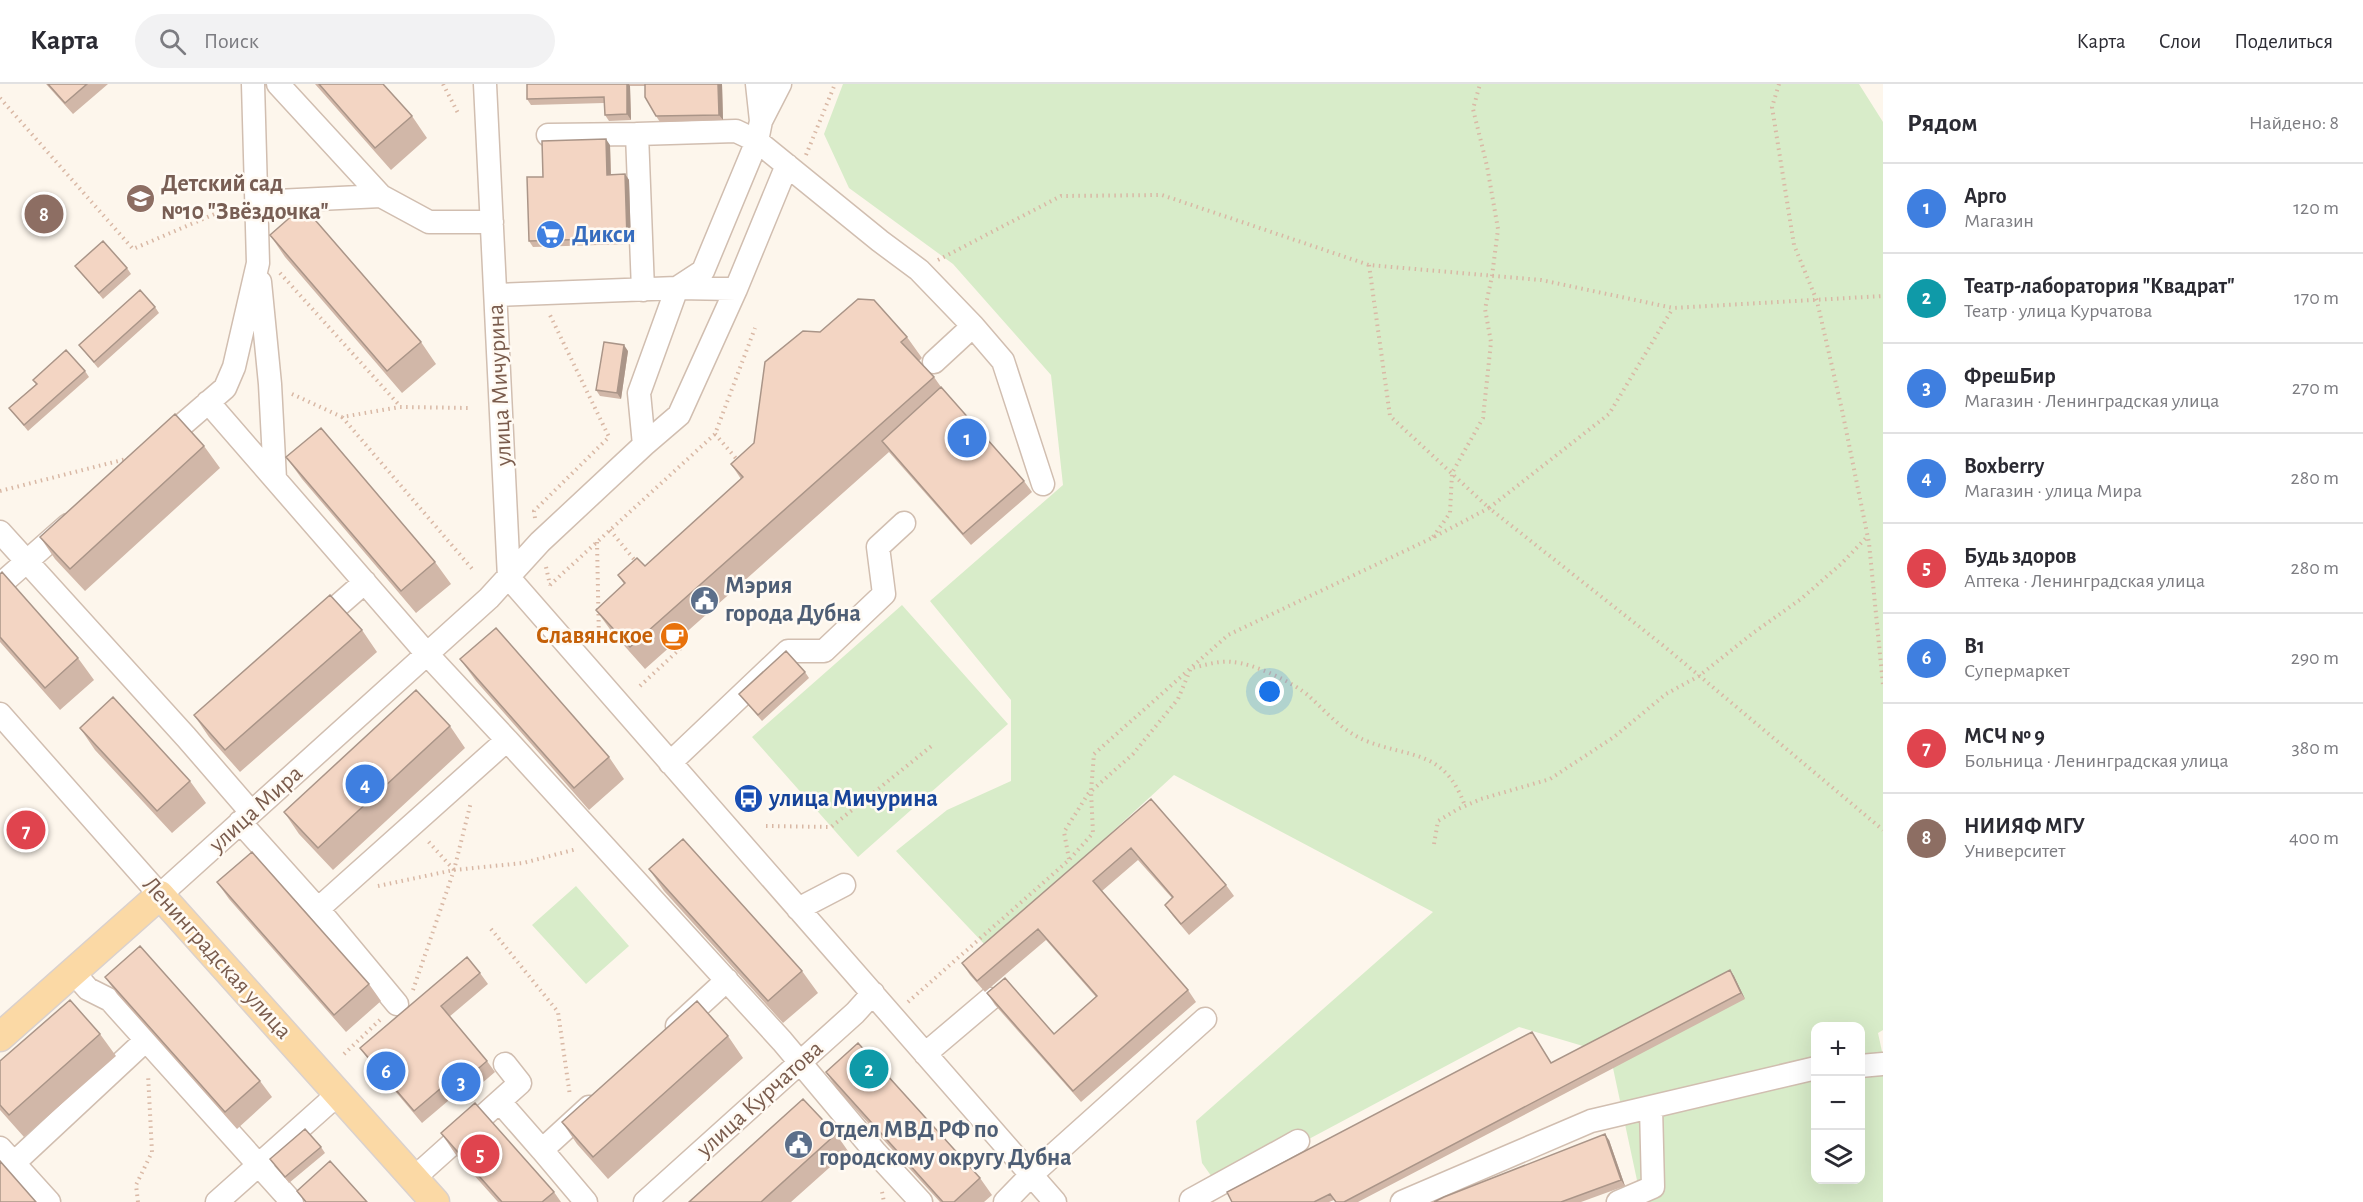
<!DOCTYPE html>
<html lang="ru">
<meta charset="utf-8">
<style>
body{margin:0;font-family:"Alegreya Sans",sans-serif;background:#f2f2f3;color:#2b2b33}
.controls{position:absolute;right:18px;bottom:18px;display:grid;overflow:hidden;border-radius:12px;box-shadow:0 6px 24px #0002}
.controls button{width:54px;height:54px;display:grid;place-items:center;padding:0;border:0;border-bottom:2px solid #e1e1e2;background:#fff;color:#2b2b33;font:30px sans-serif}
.you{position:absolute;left:1270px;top:608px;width:21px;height:21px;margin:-15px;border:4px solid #fff;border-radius:50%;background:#1a73e8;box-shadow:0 0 0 9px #1a73e833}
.badge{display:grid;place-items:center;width:39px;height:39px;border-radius:50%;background:#e76f51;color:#fff;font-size:20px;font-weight:700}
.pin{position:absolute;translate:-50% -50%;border:3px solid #fff;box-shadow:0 2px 6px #0006}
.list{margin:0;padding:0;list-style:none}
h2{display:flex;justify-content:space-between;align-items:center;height:78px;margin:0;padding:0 24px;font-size:26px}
h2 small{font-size:20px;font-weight:400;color:#7c7c81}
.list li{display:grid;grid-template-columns:39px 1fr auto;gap:18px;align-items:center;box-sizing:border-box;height:90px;padding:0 24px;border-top:2px solid #e1e1e2}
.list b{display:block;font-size:22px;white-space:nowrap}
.list p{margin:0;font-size:20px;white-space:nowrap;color:#7c7c81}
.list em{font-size:20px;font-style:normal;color:#7c7c81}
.icon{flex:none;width:33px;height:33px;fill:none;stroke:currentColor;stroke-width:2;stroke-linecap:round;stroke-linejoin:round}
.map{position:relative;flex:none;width:1883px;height:1118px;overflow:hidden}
header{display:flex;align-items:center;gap:36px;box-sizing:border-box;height:84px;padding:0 30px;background:#fff;border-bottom:2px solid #e1e1e2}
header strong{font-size:28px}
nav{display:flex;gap:33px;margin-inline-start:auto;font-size:21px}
.search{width:420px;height:54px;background:#f2f2f3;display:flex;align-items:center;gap:15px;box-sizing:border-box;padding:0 21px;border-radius:33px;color:#7c7c81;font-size:22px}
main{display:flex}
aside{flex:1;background:#fff}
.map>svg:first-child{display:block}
.green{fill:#d8ecc9;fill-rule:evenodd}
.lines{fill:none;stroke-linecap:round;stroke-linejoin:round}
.minor-casing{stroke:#d1beb0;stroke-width:25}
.major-casing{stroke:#dad1cd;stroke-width:31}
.path{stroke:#d9b8a5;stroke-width:4;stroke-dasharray:1.5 4.5;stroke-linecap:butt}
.minor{stroke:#fff;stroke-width:22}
.major{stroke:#fbd9a5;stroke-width:28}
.wall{fill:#d1b7a8}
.shaded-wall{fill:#aa9588}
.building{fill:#f3d5c3;stroke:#aa9588;stroke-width:1.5}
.labels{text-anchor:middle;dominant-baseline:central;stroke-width:5;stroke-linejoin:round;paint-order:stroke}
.education-label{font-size:24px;font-weight:bold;fill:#785e54;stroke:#fffaf3;text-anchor:start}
.shop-label{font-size:24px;font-weight:bold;fill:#366cbe;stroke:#fffaf3;text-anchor:start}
.street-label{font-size:24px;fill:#7a5c4d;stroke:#fffaf3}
.service-label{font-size:24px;font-weight:bold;fill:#4e5e75;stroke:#fffaf3;text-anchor:start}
.food-label{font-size:24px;font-weight:bold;fill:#c56008;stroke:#fffaf3;text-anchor:end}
.transit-label{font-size:24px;font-weight:bold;fill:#164399;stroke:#fffaf3;text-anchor:start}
</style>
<header>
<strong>Карта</strong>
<div class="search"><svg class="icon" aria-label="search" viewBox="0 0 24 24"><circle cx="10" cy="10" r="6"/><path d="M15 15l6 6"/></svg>Поиск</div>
<nav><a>Карта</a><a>Слои</a><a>Поделиться</a></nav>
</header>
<main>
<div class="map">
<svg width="1883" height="1118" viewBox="0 0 1883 1118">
<rect width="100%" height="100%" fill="#fdf6ec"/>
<!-- green -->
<path class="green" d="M 843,0 L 1859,0 L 1883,38 L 1883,946 L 1878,949 L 1883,972 L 1883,1118 L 1636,1118 L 1641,1115 L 1610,970 L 1519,943 L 1219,1103 L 1202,1079 L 1196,1037 L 1433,828 L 1174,691 L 987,863 L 896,767 L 947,726 L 1011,697 L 1011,616 L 930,517 L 1063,401 L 1051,291 L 953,180 L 849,104 L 824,50 ZM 1816,942 L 1860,942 L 1860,1096 L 1816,1096 Z
M 902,521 L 1008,640 L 858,773 L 752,653 Z
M 576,802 L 629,862 L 586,900 L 532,841 Z"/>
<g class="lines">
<defs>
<path id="minor" d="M 278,0 L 381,112 L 429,138 L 492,138
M 485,0 L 509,494 L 1055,1118
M 757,0 L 761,37
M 548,51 L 637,50
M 256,118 L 381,112
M 260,198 L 270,300 L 275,395
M 643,206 L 637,50 L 736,47 L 757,57 L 880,157 L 919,186 L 973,242 L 1003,277 L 1043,400
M 496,211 L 677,204 L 703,187 L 757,57 L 761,37 L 780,0
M 934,278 L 973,242
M 208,318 L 427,570 L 507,656
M 160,360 L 225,304 L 234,283 L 258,179 L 253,0
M 644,361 L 639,309 L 677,204 L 736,205
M 0,448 L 186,653 L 251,728
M 0,501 L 68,441
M 317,540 L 365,498
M 0,630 L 160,811 L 489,514 L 540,458 L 644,361 L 679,331 L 736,205 L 787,81
M 670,679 L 788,567 L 824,567 L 884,510 L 878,463 L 904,439
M 240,738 L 318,825 L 507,656 L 782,957 L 876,1069 L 921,1118
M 318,825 L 397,920
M 798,825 L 844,801
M 73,888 L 88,905 L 110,916 L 292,1118
M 677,942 L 727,896
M 925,970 L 990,915
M 1860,982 L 1883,980
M 500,1018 L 542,1066
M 0,1064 L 49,1118
M 14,1079 L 146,956
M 414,1094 L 520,999 L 505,980
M 217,1118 L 338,1010
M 586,1118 L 542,1066 L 589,1023
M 645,1118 L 855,929 L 873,909
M 1005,1118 L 1031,1091 L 1205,935
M 1192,1118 L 1191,1116 L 1298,1057
M 1402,1118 L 1591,1037 L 1816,984
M 1618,1118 L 1653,1103 L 1651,1023"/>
<path id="major" d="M 0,953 L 160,811 L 435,1118"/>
</defs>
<!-- minor casing -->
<use href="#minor" class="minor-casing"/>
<!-- major casing -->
<use href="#major" class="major-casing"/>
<!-- path -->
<path class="path" d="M 443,0 L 459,31
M 1779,0 L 1772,23 L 1794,161 L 1817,217 L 1842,326 L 1869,459 L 1883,601
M 0,14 L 133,165 L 224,126 L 235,123
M 806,71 L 835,0
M 938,176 L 1061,112 L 1162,111 L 1369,181 L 1541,196 L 1673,224 L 1883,212
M 1369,181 L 1390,332 L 1489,424 L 1609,330 L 1673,224
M 280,189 L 400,322
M 292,310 L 342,333 L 400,323 L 470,324
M 342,333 L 474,487
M 715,350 L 740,379
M 0,407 L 130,374
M 535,434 L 534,427 L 609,353 L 549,229
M 610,446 L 637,479
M 1433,453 L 1450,429 L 1452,389 L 1483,334 L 1491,258 L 1485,225 L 1492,192 L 1498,145 L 1487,82 L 1473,25 L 1480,0
M 597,458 L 599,557
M 546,483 L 550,501
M 550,501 L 715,350 L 755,244
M 640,602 L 683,562
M 766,742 L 831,743 L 934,660
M 1434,760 L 1438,737 L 1458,725 L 1481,715 L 1550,695 L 1614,653 L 1666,610 L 1699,592 L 1753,549 L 1801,515 L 1841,480 L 1867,453
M 1069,775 L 1064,748 L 1088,710 L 1133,670 L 1178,615 L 1191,584 C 1203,582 1219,576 1232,578 C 1253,579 1295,599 1310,613 C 1327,629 1343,647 1364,656 C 1410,675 1444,664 1465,722
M 454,786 L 523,779 L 577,765
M 378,802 L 454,786 L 427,756
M 491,845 L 558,928 L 570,1012
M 413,906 L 454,786 L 471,718
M 908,918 L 1069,776 L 1093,749 L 1091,707 L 1094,670 L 1228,551 L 1432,454 L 1489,424 L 1665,563 L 1883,746
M 344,970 L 383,933
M 882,1108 L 884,1118
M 138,1118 L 136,1101 L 152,1068 L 148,990"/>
<!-- minor -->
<use href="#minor" class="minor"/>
<!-- major -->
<use href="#major" class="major"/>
</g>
<!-- wall -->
<path class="wall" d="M 46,0 L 108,0 L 73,30 Z
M 315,0 L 383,0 L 412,32 L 427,54 L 391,86 Z
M 527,0 L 722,0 L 723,36 L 660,38 L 656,32 L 645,2 L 630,2 L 631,36 L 609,37 L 605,31 L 604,19 L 531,21 L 527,15 Z
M 610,61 L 611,91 L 625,90 L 629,96 L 631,160 L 533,163 L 529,157 L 543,93 Z
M 270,151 L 421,258 L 436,280 L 402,309 L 285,173 Z
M 75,182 L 127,184 L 131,190 L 103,215 Z
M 155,223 L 159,229 L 98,284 L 79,261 Z
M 907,253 L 922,274 L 919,277 L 934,293 L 941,303 L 1024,397 L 1032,408 L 971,461 L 889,368 L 645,585 L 612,548 L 596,526 L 624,500 L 618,491 L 645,482 L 741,395 L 731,380 Z
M 628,267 L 621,315 L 600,312 L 596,306 Z
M 85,287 L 89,293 L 28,347 L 9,324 L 36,300 L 33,296 Z
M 204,362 L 220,384 L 85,507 L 55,475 L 40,453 Z
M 286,373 L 435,478 L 451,500 L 416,529 L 302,395 Z
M 0,490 L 78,574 L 94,596 L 60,626 L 0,558 Z
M 362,546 L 377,568 L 240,688 L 209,653 L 194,631 Z
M 460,575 L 609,673 L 624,695 L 589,726 L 476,597 Z
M 805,588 L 809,594 L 762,637 L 743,615 L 739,610 Z
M 450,642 L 465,664 L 333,786 L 299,750 L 284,728 Z
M 80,644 L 190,697 L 206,719 L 172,749 L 95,666 Z
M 1151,715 L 1226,801 L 1234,812 L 1189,851 L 1173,832 L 1165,821 L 1172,814 L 1138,776 L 1102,807 L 1188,906 L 1196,918 L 1081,1018 L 995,921 L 987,909 L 1054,950 L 1096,913 L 1046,856 L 985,908 L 970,891 L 962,879 Z
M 649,785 L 802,887 L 818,909 L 783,939 L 664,807 Z
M 217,798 L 369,900 L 381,917 L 346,948 L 229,815 Z
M 1730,886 L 1734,892 L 1745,915 L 1358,1118 L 1336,1118 L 1334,1116 L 1329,1118 L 1232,1118 L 1552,979 Z
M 480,889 L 488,900 L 449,933 L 487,977 L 495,988 L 474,1006 L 468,1000 L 422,1039 L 368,975 L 360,964 Z
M 105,893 L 260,997 L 272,1013 L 237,1045 L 117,910 Z
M 100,950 L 116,972 L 24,1053 L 0,1026 L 0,977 Z
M 728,952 L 743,974 L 608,1095 L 577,1060 L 562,1038 Z
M 826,988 L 980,1094 L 992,1111 L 984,1118 L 940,1118 L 837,1005 Z
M 441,1049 L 554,1108 L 561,1118 L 498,1118 L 456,1071 Z
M 836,1050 L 848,1067 L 791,1118 L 689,1118 Z
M 1609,1056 L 1625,1102 L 1581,1118 L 1434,1118 Z
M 321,1063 L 325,1069 L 289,1099 L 270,1075 Z"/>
<!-- shaded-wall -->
<path class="shaded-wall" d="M 627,0 L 629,0 L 630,2 L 631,36 L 627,30 Z
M 718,0 L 722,0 L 723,36 L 719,31 Z
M 606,55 L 610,61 L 611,97 L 607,91 Z
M 625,90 L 629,96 L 631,160 L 627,154 Z
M 624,261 L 628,267 L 621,315 L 617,309 Z
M 1730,886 L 1734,892 L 1745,915 L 1741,909 Z
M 1605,1050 L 1609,1056 L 1625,1102 L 1621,1096 Z"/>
<!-- building -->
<path class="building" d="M 48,0 L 87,0 L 65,19 Z
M 319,0 L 383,0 L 412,32 L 375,64 Z
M 527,0 L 627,0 L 627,30 L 605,31 L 604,13 L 527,15 Z
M 645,0 L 718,0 L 719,31 L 656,32 L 645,13 Z
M 606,55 L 607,91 L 625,90 L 627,154 L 529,157 L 527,93 L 543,93 L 542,57 Z
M 303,122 L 421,258 L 387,287 L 270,151 Z
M 103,157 L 127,184 L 99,209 L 75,182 Z
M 140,206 L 155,223 L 94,278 L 79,261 Z
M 858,215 L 874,216 L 907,253 L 901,258 L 934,293 L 630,563 L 596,526 L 625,499 L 618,491 L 637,474 L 645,482 L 743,393 L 731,380 L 754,359 L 765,278 L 803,247 L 820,248 Z
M 604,258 L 624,261 L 617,309 L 596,306 Z
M 66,266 L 85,287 L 24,341 L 9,324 L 37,300 L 33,296 Z
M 941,303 L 1024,397 L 963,450 L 882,357 Z
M 175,330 L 204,362 L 70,485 L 40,453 Z
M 321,344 L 435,478 L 401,507 L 286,373 Z
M 2,488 L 78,574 L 45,604 L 0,553 L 0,490 Z
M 330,511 L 362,546 L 225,666 L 194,631 Z
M 496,544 L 609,673 L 574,704 L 460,575 Z
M 786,567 L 805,588 L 758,631 L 739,610 Z
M 416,606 L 450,642 L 318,764 L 284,728 Z
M 113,613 L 190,697 L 157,727 L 80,644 Z
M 1151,715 L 1226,801 L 1181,840 L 1165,821 L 1173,813 L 1131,764 L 1093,797 L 1188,906 L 1073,1007 L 987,909 L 1005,894 L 1054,950 L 1097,912 L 1038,845 L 977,897 L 962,879 Z
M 683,755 L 802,887 L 768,917 L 649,785 Z
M 252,768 L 369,900 L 334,931 L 217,798 Z
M 140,862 L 260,997 L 225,1028 L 105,893 Z
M 467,873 L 480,889 L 441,922 L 487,977 L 466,995 L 460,988 L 414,1027 L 360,964 Z
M 1730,886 L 1741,909 L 1344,1118 L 1336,1118 L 1330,1110 L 1314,1118 L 1232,1118 L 1227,1108 L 1532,948 L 1551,979 Z
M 70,916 L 100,950 L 9,1031 L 0,1021 L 0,977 Z
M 697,917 L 728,952 L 593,1073 L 562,1038 Z
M 858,959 L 980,1094 L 954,1118 L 943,1118 L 826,988 Z
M 803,1015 L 836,1050 L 761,1118 L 689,1118 Z
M 475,1019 L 554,1108 L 542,1118 L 502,1118 L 441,1049 Z
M 305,1045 L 321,1063 L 285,1093 L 270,1075 Z
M 1605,1050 L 1621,1096 L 1561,1118 L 1434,1118 L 1444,1113 Z
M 0,1077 L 36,1118 L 0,1118 Z
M 330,1077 L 367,1118 L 306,1118 L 297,1107 Z"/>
<!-- icons -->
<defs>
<symbol id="school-disc" viewBox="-11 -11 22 22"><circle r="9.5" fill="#8d6e63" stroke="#fffaf3"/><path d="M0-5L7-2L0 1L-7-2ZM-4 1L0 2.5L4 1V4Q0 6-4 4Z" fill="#fff"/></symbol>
<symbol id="supermarket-disc" viewBox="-11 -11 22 22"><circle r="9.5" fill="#3f7fe0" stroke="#fffaf3"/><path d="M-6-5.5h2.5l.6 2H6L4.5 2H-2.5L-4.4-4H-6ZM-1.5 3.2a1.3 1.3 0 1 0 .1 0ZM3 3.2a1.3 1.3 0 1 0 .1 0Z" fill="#fff"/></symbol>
<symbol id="civic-disc" viewBox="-11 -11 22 22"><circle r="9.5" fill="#5c6f8a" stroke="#fffaf3"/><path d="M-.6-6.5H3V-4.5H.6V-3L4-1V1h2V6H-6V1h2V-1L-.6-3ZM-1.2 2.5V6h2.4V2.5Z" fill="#fff"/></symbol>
<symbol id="cafe-disc" viewBox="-11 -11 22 22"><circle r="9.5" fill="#e8710a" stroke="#fffaf3"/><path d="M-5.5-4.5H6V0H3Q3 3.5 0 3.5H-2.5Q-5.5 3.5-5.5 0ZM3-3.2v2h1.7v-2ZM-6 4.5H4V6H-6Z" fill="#fff"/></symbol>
<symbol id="bus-disc" viewBox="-11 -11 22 22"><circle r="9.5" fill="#1a4fb4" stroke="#fffaf3"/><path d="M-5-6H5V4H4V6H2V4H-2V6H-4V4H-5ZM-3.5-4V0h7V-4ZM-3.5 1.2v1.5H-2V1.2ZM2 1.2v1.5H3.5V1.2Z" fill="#fff"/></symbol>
</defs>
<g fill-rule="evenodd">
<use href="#school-disc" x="124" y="98" width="33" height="33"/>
<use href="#supermarket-disc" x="534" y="134" width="33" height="33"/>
<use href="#civic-disc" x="688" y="500" width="33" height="33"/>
<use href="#cafe-disc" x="658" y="536" width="33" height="33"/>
<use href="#bus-disc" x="732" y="698" width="33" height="33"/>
<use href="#civic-disc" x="782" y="1044" width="33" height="33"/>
</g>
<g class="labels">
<!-- education labels -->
<g class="education-label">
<text x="161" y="100">Детский сад<tspan x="161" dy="28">№10 "Звёздочка"</tspan></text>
</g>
<!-- shop labels -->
<g class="shop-label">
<text x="572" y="151">Дикси</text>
</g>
<!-- street labels -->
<g class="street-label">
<text transform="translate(500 301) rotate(-93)">улица Мичурина</text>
<text transform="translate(256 725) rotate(-42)">улица Мира</text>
<text transform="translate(217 874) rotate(48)">Ленинградская улица</text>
<text transform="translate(760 1015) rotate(-42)">улица Курчатова</text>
</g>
<!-- service labels -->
<g class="service-label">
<text x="725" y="502">Мэрия<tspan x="725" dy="28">города Дубна</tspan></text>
<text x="819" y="1046">Отдел МВД РФ по<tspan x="819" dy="28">городскому округу Дубна</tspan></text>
</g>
<!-- food labels -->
<g class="food-label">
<text x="653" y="552">Славянское</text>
</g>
<!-- transit labels -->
<g class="transit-label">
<text x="769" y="715">улица Мичурина</text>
</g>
</g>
</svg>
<div class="controls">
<button>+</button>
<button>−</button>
<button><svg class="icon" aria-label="layers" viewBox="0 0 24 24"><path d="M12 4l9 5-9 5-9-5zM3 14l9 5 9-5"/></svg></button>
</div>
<div class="you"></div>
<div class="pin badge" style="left:967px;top:354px;background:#3f7fe0">1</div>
<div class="pin badge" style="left:869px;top:985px;background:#0f9aa8">2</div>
<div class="pin badge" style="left:461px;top:998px;background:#3f7fe0">3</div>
<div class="pin badge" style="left:365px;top:700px;background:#3f7fe0">4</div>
<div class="pin badge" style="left:480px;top:1070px;background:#e0444e">5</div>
<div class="pin badge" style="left:386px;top:987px;background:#3f7fe0">6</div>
<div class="pin badge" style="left:26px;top:746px;background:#e0444e">7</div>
<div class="pin badge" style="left:44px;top:130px;background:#8d6e63">8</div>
</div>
<aside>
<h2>Рядом<small>Найдено: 8</small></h2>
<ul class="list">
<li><span class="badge" style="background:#3f7fe0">1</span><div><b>Арго</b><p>Магазин</p></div><em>120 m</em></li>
<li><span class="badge" style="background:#0f9aa8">2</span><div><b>Театр-лаборатория &quot;Квадрат&quot;</b><p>Театр · улица Курчатова</p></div><em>170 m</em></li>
<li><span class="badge" style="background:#3f7fe0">3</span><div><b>ФрешБир</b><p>Магазин · Ленинградская улица</p></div><em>270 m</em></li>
<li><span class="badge" style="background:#3f7fe0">4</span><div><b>Boxberry</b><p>Магазин · улица Мира</p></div><em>280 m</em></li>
<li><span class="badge" style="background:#e0444e">5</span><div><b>Будь здоров</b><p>Аптека · Ленинградская улица</p></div><em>280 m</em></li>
<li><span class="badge" style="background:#3f7fe0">6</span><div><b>В1</b><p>Супермаркет</p></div><em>290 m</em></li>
<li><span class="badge" style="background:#e0444e">7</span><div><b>МСЧ № 9</b><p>Больница · Ленинградская улица</p></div><em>380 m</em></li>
<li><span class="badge" style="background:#8d6e63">8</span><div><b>НИИЯФ МГУ</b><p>Университет</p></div><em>400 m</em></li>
</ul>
</aside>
</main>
